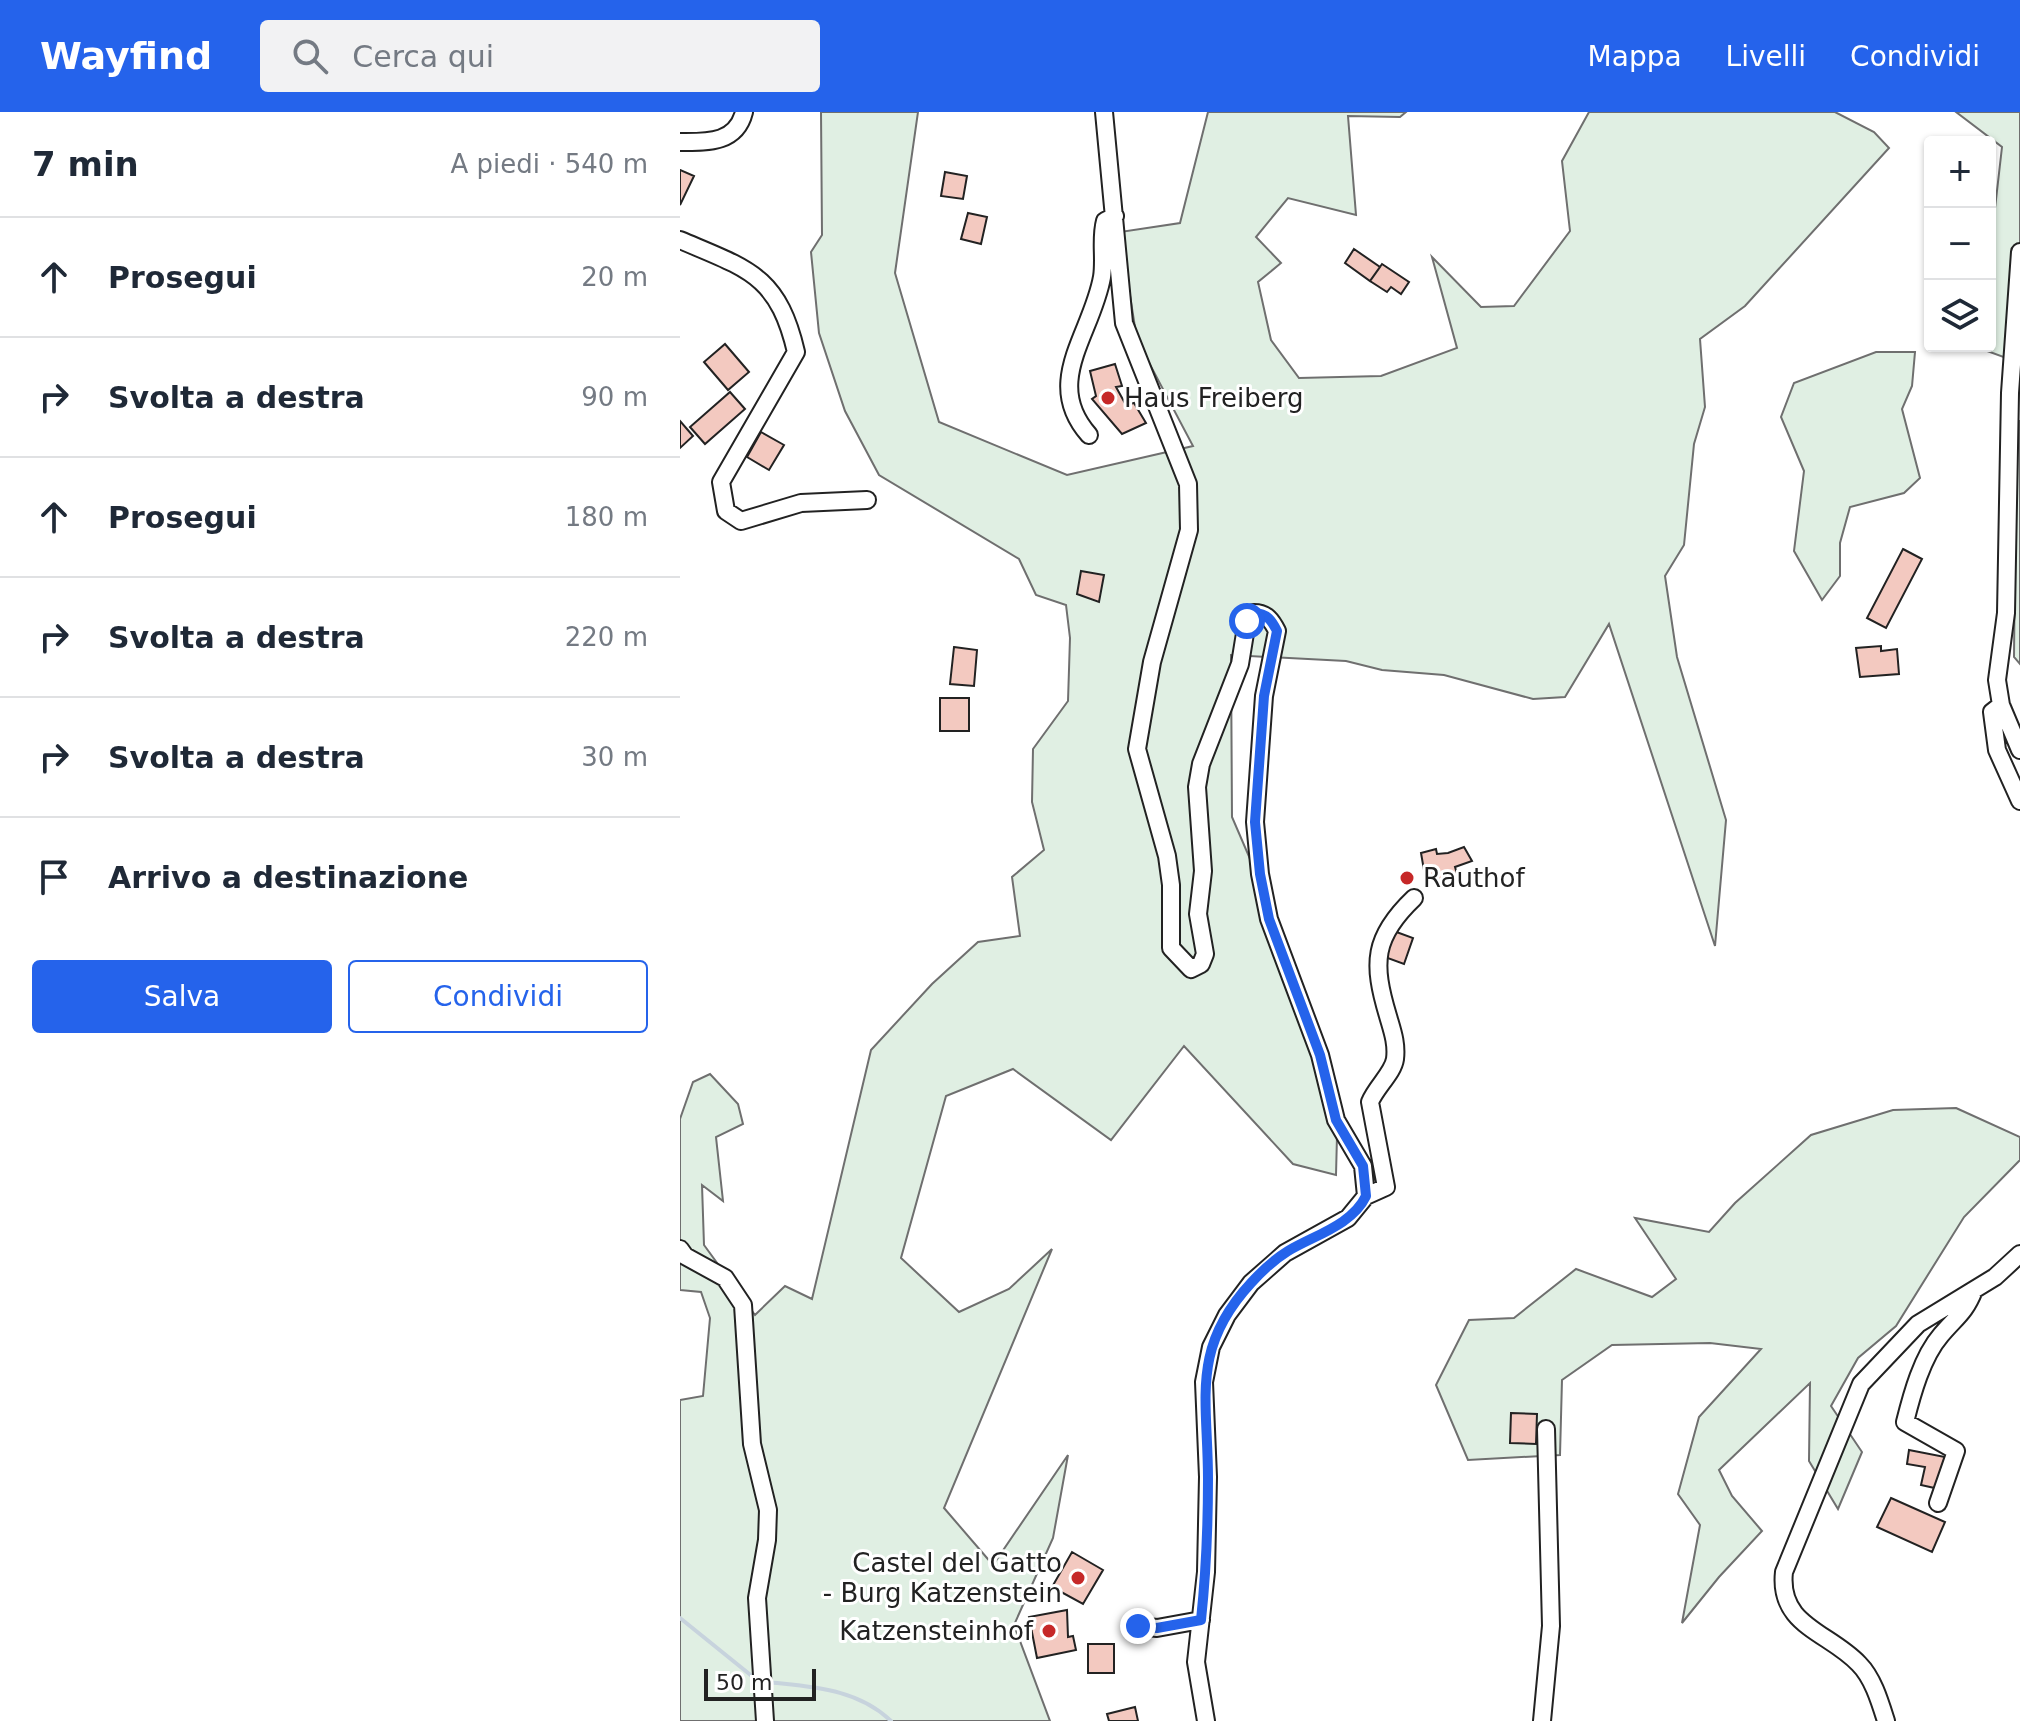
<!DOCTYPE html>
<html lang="it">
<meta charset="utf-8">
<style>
body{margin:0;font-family:"DejaVu Sans",sans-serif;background:#f2f2f3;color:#1f2937}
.controls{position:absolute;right:24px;top:24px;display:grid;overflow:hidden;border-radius:8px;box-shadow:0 2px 6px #0004}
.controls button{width:72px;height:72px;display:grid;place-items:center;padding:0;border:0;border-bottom:2px solid #e0e1e3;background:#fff;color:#1f2937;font:40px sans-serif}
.scale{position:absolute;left:24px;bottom:20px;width:112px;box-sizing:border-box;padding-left:8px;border:4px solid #222;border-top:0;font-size:22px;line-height:28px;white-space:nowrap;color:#222;-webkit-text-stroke:6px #fff;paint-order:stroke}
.stop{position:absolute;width:24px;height:24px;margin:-18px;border:6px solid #2563eb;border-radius:50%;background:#fff}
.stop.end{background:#2563eb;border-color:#fff;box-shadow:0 2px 8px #0008}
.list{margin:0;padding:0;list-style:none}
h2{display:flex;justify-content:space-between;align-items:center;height:104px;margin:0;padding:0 32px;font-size:34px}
h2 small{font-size:26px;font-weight:400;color:#747a83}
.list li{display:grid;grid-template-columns:52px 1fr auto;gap:24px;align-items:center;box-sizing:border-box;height:120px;padding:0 32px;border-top:2px solid #e0e1e3}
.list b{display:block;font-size:30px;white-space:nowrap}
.list em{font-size:26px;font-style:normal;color:#747a83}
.actions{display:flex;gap:16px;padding:24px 32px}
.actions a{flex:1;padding:18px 0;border:2px solid #2563eb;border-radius:8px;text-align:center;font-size:28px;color:#2563eb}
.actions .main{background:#2563eb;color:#fff}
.icon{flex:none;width:44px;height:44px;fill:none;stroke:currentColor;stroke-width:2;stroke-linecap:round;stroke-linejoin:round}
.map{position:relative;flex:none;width:1340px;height:1609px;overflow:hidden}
header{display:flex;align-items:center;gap:48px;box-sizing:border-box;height:112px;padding:0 40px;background:#2563eb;color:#fff}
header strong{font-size:38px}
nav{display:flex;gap:44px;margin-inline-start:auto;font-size:28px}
.search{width:560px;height:72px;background:#f2f2f3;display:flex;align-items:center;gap:20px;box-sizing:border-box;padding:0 28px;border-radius:8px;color:#747a83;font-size:30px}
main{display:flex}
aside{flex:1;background:#fff}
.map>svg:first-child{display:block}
.green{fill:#e0efe3;stroke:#6f6f6f;stroke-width:2}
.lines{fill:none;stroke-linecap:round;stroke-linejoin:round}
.stream{stroke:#c7d3dd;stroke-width:4}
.building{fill:#f3c9c0;stroke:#222;stroke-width:2}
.minor-casing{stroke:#222;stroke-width:20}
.minor{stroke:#fff;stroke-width:16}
.route{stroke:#2563eb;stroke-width:10}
.poi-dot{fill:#c62828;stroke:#fff;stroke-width:3}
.labels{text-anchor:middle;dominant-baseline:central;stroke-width:6;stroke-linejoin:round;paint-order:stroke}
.poi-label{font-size:26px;fill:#222;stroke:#fff;text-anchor:start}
</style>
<header>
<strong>Wayfind</strong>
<div class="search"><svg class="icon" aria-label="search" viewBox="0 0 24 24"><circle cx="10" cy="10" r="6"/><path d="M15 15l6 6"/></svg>Cerca qui</div>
<nav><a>Mappa</a><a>Livelli</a><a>Condividi</a></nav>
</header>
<main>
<aside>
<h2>7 min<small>A piedi · 540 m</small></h2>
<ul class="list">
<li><svg class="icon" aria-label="ahead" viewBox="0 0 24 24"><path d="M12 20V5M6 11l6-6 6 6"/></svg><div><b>Prosegui</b></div><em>20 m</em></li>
<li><svg class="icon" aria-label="right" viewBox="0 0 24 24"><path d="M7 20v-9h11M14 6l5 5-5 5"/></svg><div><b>Svolta a destra</b></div><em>90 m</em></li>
<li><svg class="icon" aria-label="ahead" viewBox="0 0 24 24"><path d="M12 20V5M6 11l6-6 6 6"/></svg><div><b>Prosegui</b></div><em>180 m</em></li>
<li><svg class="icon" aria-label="right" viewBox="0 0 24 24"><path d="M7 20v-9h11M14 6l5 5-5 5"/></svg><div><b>Svolta a destra</b></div><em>220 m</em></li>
<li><svg class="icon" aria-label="right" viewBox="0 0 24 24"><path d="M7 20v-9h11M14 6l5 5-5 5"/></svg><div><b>Svolta a destra</b></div><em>30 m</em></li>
<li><svg class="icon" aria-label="arrive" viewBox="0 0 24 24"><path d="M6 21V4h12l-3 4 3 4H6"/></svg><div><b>Arrivo a destinazione</b></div></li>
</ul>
<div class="actions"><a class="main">Salva</a><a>Condividi</a></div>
</aside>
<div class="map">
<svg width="1340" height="1609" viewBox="0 0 1340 1609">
<rect width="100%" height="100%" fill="#fff"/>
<!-- green -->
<path class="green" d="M 141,0 L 238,0 L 215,161 L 259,310 L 387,363 L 513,334 L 457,228 L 440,120 L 500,111 L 528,0 L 726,0 L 720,5 L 668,4 L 676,103 L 608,86 L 576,125 L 601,151 L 578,170 L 591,228 L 619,266 L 701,264 L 777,236 L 752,145 L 801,195 L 834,194 L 890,119 L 882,49 L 909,0 L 1155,0 L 1194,20 L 1209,36 L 1065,194 L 1020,227 L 1025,295 L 1014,332 L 1004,433 L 985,464 L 997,545 L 1046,708 L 1035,834 L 929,512 L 885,585 L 853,587 L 764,563 L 702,558 L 666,549 L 551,543 L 552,705 L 583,777 L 657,1024 L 656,1063 L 613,1052 L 504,934 L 431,1028 L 333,957 L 266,984 L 221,1146 L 279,1200 L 329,1177 L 372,1137 L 264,1396 L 313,1453 L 388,1343 L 373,1426 L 334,1513 L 370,1609 L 0,1609 L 0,1288 L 23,1284 L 30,1206 L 21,1180 L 0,1178 L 0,1007 L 13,970 L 30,962 L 58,992 L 63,1012 L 36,1025 L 43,1089 L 22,1073 L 24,1133 L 75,1203 L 105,1174 L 132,1187 L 191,938 L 252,872 L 298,830 L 340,824 L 332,765 L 364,738 L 352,690 L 353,637 L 388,589 L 390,526 L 386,493 L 356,483 L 339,447 L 199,363 L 165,299 L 139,221 L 131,140 L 142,123 Z
M 1276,0 L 1340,0 L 1340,251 L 1299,236 L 1310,234 L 1310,140 L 1322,35 Z
M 1196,240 L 1235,240 L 1232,274 L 1222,297 L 1240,366 L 1224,381 L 1170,395 L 1160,431 L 1160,464 L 1142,488 L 1114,439 L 1124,359 L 1101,305 L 1114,271 Z
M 1340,308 L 1340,552 L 1334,545 L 1336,340 Z
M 1276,996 L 1340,1025 L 1340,1048 L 1284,1105 L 1216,1214 L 1178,1246 L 1151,1294 L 1182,1340 L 1158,1397 L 1129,1349 L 1130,1271 L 1039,1358 L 1052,1384 L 1082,1419 L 1039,1465 L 1002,1511 L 1020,1413 L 998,1382 L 1019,1305 L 1081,1237 L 1030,1231 L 932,1233 L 882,1268 L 880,1343 L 788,1348 L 756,1273 L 789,1208 L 834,1206 L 896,1157 L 972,1185 L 996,1167 L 955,1106 L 1029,1120 L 1055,1091 L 1131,1023 L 1213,998 Z"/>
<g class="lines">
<!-- stream -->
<path class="stream" d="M 0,1506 L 78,1569
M 87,1570 C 131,1575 177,1576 211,1609"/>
</g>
<!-- building -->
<path class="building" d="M 0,58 L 14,64 L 0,93 Z
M 265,60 L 287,64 L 283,87 L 261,84 Z
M 288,101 L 307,105 L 301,132 L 281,127 Z
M 674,137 L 700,155 L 690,169 L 665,151 Z
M 702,152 L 729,170 L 721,182 L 711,175 L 707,180 L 690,169 Z
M 45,232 L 69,260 L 48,278 L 24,250 Z
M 435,252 L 442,274 L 436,275 L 446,293 L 454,291 L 466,311 L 442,322 L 412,287 L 416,284 L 410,259 Z
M 50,280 L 65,297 L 25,332 L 10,315 Z
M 0,309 L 13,324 L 0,336 Z
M 81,320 L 104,333 L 89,358 L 67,345 Z
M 1223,437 L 1242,447 L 1206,516 L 1187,506 Z
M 401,459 L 424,463 L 419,490 L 397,482 Z
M 1201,534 L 1201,539 L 1217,537 L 1219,562 L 1180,565 L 1176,536 Z
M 274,535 L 297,538 L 294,574 L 270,572 Z
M 260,586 L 289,586 L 289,619 L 260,619 Z
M 784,735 L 792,749 L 775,755 L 779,769 L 757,772 L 756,764 L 745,764 L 741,741 L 756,737 L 757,742 L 768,741 Z
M 711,818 L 733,826 L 724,852 L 702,844 Z
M 831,1301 L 857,1302 L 856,1332 L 830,1331 Z
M 1229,1338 L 1265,1345 L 1259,1377 L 1241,1373 L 1245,1355 L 1227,1352 Z
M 1211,1386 L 1265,1410 L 1252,1440 L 1197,1415 Z
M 392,1440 L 423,1458 L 403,1492 L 372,1475 Z
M 387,1498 L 388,1525 L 393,1524 L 396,1538 L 357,1546 L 349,1505 Z
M 408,1532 L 434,1532 L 434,1561 L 408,1561 Z
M 455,1595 L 458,1609 L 429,1609 L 427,1602 Z"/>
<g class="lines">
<defs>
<path id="minor" d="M 424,0 L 444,211 L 508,372 L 509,418 L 472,550 L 457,637 L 487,744 L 491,773 L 491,836 L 511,857 L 521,852 L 525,842 L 518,802 L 523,759 L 517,675 L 521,652 L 560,552 L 567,509 L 574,501 C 587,501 592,509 597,519 L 584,584 L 575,710 L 580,762 L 589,807 L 640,943 L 656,1008 L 683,1054 L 686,1084 L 668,1106 L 605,1141 L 571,1171 L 547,1203 L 531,1235 L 524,1270 L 528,1365 L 526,1460 L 516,1550 L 526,1609
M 0,30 C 26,30 56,32 64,0
M 0,128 C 68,157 98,163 116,240 L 41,370 L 46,399 L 61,409 L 121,391 L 187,388
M 1340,140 L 1330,281 L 1326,501 L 1317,568 L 1321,593 L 1340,638
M 409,323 C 362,270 412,222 422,165 C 425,146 420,127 425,109 L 435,104
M 1321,593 L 1312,600 L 1317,638 L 1340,689
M 686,1084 L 706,1075 L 690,990 C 696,975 713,961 715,947 C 717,931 712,918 708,904 C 692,851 693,825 734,786
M 0,1137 L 5,1144 L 45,1166 L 63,1193 L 72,1332 L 88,1398 L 87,1428 L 77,1486 L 85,1609
M 1258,1391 L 1276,1339 L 1225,1310 C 1232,1282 1242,1245 1261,1223 C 1276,1205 1285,1201 1294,1178
M 458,1514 L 477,1516 L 521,1508
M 862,1609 L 871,1514 L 866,1317
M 1206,1609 C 1200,1590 1193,1566 1179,1552 C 1149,1520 1098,1514 1104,1460 L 1181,1272 L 1238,1212 L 1315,1165 L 1340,1142"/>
</defs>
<!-- minor casing -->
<use href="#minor" class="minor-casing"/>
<!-- minor -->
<use href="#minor" class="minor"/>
</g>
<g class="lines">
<!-- route -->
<path class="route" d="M 458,1514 L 477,1516 L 521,1508 C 526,1461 528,1415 528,1367 C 528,1287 510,1237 571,1171 C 581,1160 595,1147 608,1139 C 635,1123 672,1113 686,1084 L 683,1054 L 656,1008 L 640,943 L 589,807 L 580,762 L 575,710 L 584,584 L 597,519 C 592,509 587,501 574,501 L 567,509"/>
</g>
<!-- markers -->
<g class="poi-dot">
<circle cx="428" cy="286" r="8"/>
<circle cx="727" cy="766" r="8"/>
<circle cx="398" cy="1466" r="8"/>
<circle cx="369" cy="1519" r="8"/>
</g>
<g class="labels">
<!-- poi labels -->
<g class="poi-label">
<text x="444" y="286">Haus Freiberg</text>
<text x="743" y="766">Rauthof</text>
<text x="382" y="1451" text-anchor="end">Castel del Gatto<tspan x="382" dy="30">- Burg Katzenstein</tspan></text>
<text x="353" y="1519" text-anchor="end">Katzensteinhof</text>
</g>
</g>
</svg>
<div class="controls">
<button>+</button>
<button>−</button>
<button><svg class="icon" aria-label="layers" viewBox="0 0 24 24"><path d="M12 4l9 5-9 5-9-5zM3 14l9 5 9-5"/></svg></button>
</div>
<div class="scale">50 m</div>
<div class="stop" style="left:567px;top:509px"></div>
<div class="stop end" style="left:458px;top:1514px"></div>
</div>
</main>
